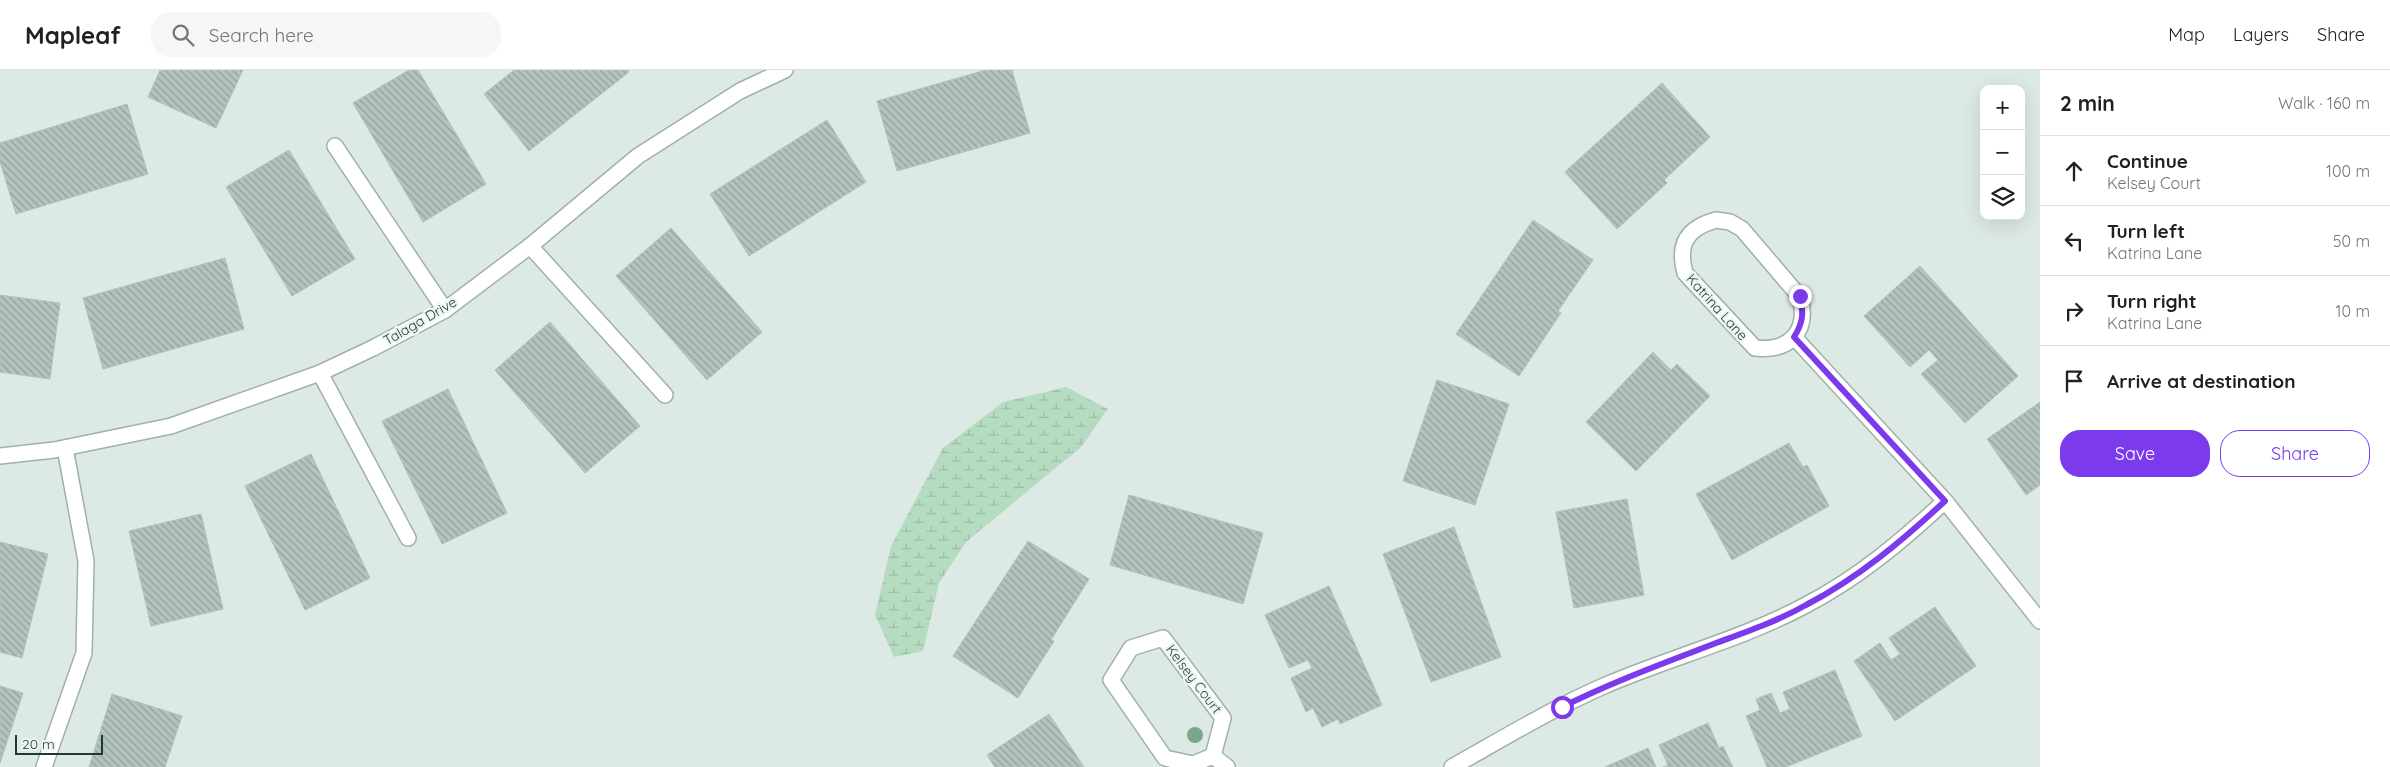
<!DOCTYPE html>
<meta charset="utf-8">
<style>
body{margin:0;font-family:Quicksand,sans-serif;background:#f6f6f6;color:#202124}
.controls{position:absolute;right:15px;top:15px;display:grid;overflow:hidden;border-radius:10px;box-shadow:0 5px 20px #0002}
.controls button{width:45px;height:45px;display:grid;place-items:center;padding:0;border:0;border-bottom:1px solid #e0e0e0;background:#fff;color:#202124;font:25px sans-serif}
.scale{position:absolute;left:15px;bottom:12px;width:88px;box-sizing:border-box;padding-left:5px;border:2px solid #1f3832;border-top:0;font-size:14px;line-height:18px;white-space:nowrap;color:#1f3832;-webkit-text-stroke:4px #edf6f2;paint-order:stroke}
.stop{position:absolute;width:15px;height:15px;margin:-11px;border:4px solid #7c3aed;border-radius:50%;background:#fff}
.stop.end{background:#7c3aed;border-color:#fff;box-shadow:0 1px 5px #0008}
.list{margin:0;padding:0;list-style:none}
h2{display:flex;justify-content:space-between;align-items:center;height:65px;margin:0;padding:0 20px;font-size:21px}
h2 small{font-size:16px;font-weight:400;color:#757577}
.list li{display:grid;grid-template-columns:32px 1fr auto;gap:15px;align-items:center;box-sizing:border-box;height:70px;padding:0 20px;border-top:1px solid #e0e0e0}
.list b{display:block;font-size:19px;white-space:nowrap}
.list p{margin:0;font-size:16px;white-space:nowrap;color:#757577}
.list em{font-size:16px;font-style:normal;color:#757577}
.actions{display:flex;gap:10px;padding:15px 20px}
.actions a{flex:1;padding:11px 0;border:1px solid #7c3aed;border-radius:20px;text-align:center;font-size:18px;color:#7c3aed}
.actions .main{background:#7c3aed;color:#fff}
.icon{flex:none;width:28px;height:28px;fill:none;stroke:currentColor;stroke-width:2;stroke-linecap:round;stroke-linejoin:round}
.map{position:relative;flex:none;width:2040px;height:697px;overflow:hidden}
header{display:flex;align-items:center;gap:30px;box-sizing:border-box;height:70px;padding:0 25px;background:#fff;border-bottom:1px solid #e0e0e0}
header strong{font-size:24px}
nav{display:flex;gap:28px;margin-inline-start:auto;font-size:18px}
.search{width:350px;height:45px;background:#f6f6f6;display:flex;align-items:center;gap:12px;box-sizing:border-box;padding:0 18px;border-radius:20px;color:#757577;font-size:19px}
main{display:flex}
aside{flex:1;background:#fff}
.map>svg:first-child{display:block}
.wetland{fill:url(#wetland-marsh)}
.building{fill:url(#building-back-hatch);stroke:#b0c2bb}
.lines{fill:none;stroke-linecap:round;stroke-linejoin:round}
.lane-casing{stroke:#a0b0ab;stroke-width:18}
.street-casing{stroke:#a0b0ab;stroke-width:18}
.lane{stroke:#fff;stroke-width:15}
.street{stroke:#fff;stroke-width:15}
.tree{fill:#7ba68d}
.route{stroke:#7c3aed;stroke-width:6}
.labels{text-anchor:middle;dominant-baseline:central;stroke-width:5;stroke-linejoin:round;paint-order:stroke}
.street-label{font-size:14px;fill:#1f3832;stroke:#edf6f2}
</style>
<header>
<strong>Mapleaf</strong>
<div class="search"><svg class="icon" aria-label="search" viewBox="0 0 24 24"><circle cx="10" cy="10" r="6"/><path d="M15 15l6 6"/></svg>Search here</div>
<nav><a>Map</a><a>Layers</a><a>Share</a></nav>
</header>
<main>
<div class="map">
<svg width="2040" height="697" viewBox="0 0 2040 697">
<defs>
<pattern id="wetland-marsh" width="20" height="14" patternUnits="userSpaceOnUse" patternTransform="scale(1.25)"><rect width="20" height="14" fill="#b5dbc0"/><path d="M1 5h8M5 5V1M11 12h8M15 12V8" fill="none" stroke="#9bbda5"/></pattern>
<pattern id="building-back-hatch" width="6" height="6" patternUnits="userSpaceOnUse" patternTransform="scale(1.25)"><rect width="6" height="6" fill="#b3c4bd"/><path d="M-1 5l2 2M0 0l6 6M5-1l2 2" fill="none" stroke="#91a09a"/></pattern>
</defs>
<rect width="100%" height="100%" fill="#dde9e4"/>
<!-- wetland -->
<path class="wetland" d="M 1066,317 L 1108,339 L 1081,377 L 966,472 L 939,513 L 923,581 L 894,587 L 875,545 L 891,476 L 943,378 L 1003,332 Z"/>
<!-- building -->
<path class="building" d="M 160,0 L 243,0 L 216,58 L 148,27 Z
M 409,0 L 418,0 L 486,114 L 423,152 L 353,33 Z
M 514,0 L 628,0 L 629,2 L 529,81 L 484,24 Z
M 986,0 L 1012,0 L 1030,63 L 897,101 L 877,31 Z
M 1662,13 L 1710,67 L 1664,110 L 1667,113 L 1617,159 L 1565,102 Z
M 127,34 L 148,104 L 16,144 L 0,92 L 0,73 Z
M 827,50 L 866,112 L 749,186 L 710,124 Z
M 289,80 L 355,189 L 292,226 L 226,117 Z
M 1533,150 L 1593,190 L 1558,241 L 1561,243 L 1519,306 L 1456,264 Z
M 671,158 L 762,262 L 707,310 L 616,206 Z
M 225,188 L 244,259 L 103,299 L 83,228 Z
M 1920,196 L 2018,306 L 1965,353 L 1921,304 L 1938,290 L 1929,280 L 1910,297 L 1864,246 Z
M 0,225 L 60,233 L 50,309 L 0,302 Z
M 550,252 L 640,356 L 585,403 L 495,300 Z
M 1653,282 L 1671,300 L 1677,294 L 1710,326 L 1636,401 L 1586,352 Z
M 1437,310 L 1509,334 L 1475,435 L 1403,411 Z
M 448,319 L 507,443 L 442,474 L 382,351 Z
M 2040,332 L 2040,415 L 2026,425 L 1987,369 Z
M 1789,373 L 1803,397 L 1807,395 L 1829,436 L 1732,490 L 1696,424 Z
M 311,384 L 370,508 L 305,540 L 245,416 Z
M 1129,425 L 1263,463 L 1243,534 L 1110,495 Z
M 1627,429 L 1644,525 L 1574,538 L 1556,442 Z
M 201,444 L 223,539 L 151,556 L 129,461 Z
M 1454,457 L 1501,587 L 1431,612 L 1383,484 Z
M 1028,471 L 1089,509 L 1051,570 L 1054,571 L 1018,628 L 953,586 Z
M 0,472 L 48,484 L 22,588 L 0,582 Z
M 1329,516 L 1382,635 L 1340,654 L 1338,649 L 1322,657 L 1313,638 L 1306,642 L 1291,608 L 1312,598 L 1308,590 L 1289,598 L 1265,545 Z
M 1935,537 L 1976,596 L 1895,651 L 1854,591 L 1880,573 L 1891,590 L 1900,584 L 1889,568 Z
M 1835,600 L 1862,666 L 1786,697 L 1767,697 L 1746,646 L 1760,640 L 1756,629 L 1771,623 L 1780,643 L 1790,639 L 1783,622 Z
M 0,616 L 23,623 L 0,693 Z
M 112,624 L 182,646 L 165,697 L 89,697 Z
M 1049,644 L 1084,697 L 995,697 L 987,685 Z
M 1708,653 L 1719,678 L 1723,676 L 1733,697 L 1663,697 L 1668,695 L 1659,675 Z
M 1648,678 L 1656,697 L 1605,697 Z"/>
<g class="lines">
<defs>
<path id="lane" d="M 335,76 L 445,240
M 530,176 L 665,325
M 320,303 L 408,468
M 44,697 L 84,583 L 86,491 L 65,378"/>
<path id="street" d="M 1716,150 L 1730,152 L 1742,159 L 1800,227 C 1809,261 1790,282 1755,278 L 1685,203 C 1677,174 1687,158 1716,150 Z
M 1794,267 L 1945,431 L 2040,551
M 0,386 L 54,380 L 171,356 L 320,303 L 373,278 L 445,240 L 530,176 L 638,86 L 740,21 L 785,0
M 1163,568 L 1223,648 L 1213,686 L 1193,694 L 1165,688 L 1111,610 L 1131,578 Z
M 1213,686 L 1227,697
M 1452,697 C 1502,669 1553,638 1606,615 C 1671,587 1743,569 1806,535 C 1858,508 1902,471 1945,431"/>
</defs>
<!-- lane casing -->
<use href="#lane" class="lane-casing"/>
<!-- street casing -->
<use href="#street" class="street-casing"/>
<!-- lane -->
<use href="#lane" class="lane"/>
<!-- street -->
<use href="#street" class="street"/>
</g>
<!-- trees -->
<circle class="tree" cx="1195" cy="665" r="8"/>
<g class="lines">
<!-- route -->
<path class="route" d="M 1562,637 C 1612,612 1664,593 1716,573 C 1746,562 1778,551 1806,535 C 1858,508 1902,471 1945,431 L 1794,267 C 1803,253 1804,243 1800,226"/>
</g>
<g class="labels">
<!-- street labels -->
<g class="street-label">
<text transform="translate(1717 237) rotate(48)">Katrina Lane</text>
<text transform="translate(420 251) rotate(-30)">Talaga Drive</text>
<text transform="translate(1194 609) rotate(53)">Kelsey Court</text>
</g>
</g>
</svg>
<div class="controls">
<button>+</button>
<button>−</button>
<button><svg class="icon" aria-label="layers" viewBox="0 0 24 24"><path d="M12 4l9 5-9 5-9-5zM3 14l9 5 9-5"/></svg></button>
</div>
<div class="scale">20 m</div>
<div class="stop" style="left:1562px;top:637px"></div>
<div class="stop end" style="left:1800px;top:226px"></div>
</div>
<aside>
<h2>2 min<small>Walk · 160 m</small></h2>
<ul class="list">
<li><svg class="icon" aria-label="ahead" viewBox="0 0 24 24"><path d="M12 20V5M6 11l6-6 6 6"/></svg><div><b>Continue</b><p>Kelsey Court</p></div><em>100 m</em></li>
<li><svg class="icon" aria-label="left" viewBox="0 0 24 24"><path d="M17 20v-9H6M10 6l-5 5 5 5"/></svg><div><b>Turn left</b><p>Katrina Lane</p></div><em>50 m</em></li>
<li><svg class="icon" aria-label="right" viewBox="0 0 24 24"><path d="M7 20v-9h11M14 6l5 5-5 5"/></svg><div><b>Turn right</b><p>Katrina Lane</p></div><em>10 m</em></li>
<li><svg class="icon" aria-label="arrive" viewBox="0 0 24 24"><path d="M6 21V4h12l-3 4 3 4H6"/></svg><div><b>Arrive at destination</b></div></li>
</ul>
<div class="actions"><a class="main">Save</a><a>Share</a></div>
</aside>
</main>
